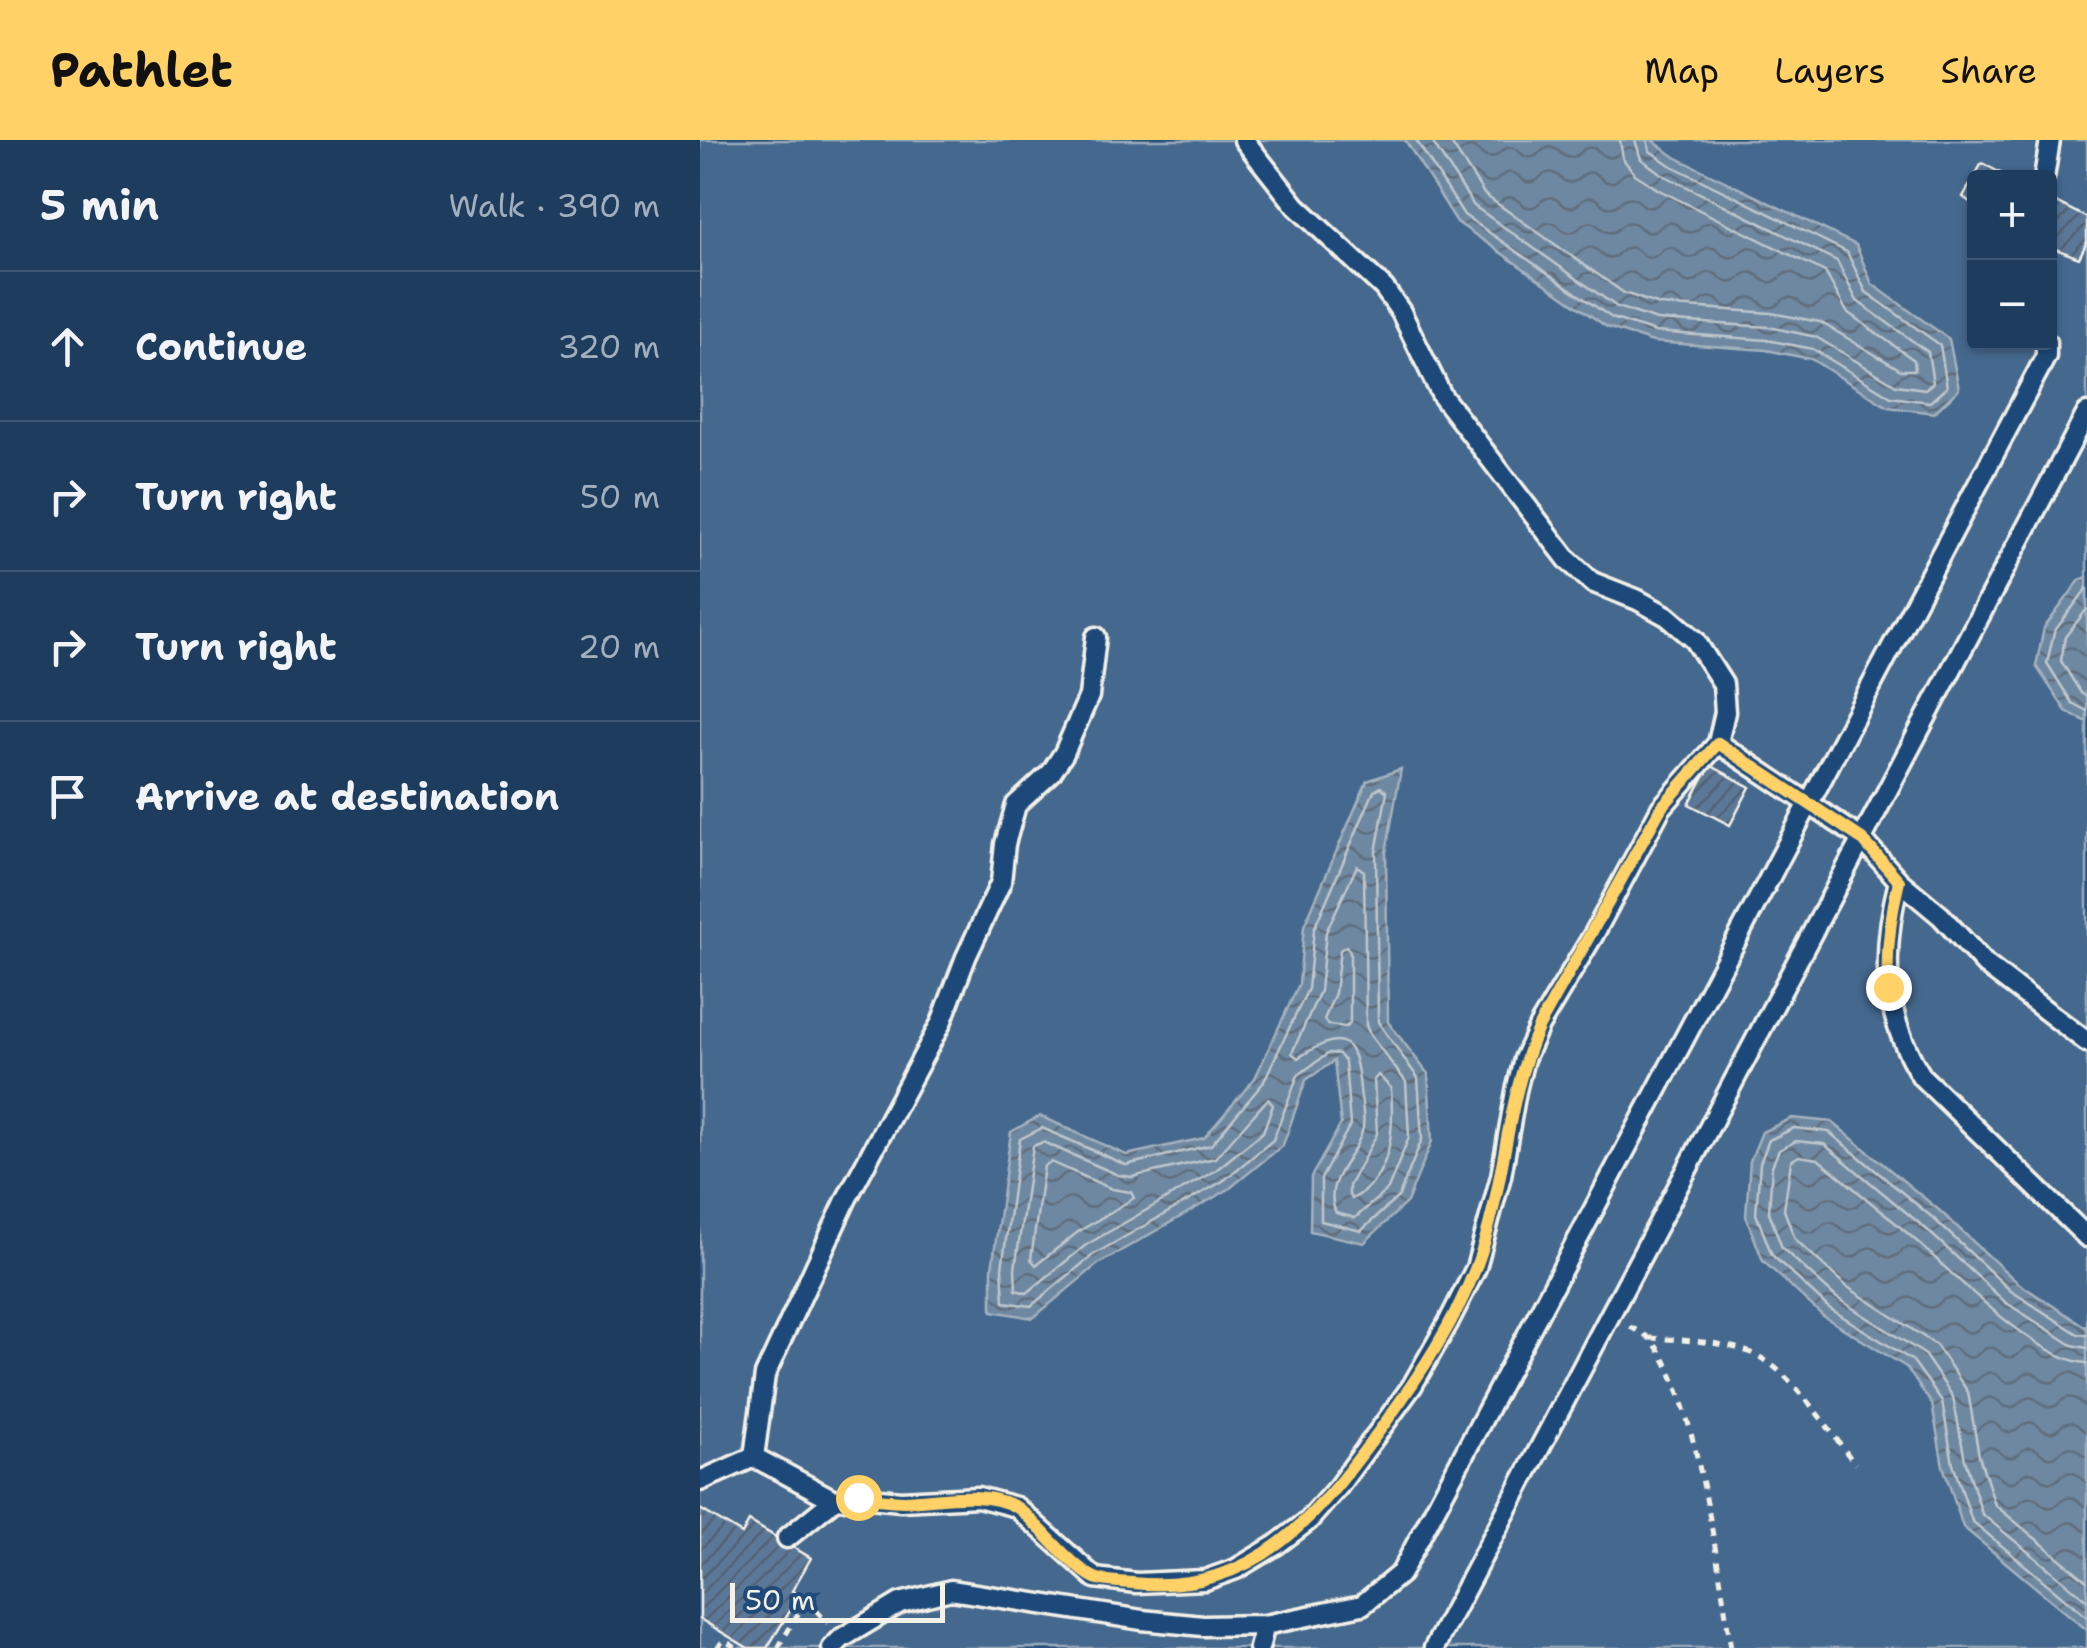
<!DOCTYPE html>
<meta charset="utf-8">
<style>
body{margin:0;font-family:"Shantell Sans",sans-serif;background:#2b4867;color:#f1f3f6}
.controls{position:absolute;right:30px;top:30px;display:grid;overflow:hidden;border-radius:10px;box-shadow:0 2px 8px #0004}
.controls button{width:90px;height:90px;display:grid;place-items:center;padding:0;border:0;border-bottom:2px solid #3c5673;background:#1e3d5e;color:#f1f3f6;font:50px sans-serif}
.scale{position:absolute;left:30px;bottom:25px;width:215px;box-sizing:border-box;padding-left:10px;border:5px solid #f4f1e8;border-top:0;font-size:28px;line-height:35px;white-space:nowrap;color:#f4f1e8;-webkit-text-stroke:8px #1f4a7a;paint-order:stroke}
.stop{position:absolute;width:30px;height:30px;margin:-22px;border:8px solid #ffd166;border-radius:50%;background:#fff}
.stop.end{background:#ffd166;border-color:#fff;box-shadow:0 2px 10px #0008}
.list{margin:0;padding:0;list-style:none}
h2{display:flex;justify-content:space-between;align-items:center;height:130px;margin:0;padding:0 40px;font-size:42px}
h2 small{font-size:32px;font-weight:400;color:#a1aebc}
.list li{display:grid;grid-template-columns:65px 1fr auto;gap:30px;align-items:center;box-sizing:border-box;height:150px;padding:0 40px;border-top:2px solid #3c5673}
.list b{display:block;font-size:38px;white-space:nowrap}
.list em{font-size:32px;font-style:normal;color:#a1aebc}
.icon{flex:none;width:55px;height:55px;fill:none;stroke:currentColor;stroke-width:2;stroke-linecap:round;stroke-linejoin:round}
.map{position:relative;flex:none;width:1387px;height:1508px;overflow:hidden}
header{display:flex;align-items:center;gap:60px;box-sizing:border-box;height:140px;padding:0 50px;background:#ffd166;color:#111}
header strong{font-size:48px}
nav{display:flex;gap:55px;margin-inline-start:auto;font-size:35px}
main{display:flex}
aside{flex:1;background:#1e3d5e}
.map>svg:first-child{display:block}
.green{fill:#45688e;stroke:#9cacbb;stroke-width:2.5;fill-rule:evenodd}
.water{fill:url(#water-waves);stroke:#a4b2be;stroke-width:2.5}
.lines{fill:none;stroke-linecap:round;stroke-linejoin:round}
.shore{stroke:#bec7cc;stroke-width:2.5}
.building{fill:url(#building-hatch);stroke:#f4f1e8;stroke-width:2.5}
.service-casing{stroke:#f4f1e8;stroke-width:25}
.path{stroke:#f4f1e8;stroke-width:5;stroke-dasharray:8 8;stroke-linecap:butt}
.service{stroke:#1f4a7a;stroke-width:18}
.route{stroke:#ffd166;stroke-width:12}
</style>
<header>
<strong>Pathlet</strong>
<nav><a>Map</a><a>Layers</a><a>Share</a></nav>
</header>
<main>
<aside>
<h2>5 min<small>Walk · 390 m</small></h2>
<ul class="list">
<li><svg class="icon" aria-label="ahead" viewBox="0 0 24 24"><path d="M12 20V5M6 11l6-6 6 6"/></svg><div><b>Continue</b></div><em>320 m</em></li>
<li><svg class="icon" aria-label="right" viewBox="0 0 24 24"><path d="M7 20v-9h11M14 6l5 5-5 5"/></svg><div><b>Turn right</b></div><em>50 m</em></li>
<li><svg class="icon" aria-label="right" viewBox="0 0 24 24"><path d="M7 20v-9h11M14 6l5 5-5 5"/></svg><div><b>Turn right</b></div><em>20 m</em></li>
<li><svg class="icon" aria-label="arrive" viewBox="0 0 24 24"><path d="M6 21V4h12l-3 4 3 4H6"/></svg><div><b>Arrive at destination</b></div></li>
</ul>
</aside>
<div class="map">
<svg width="1387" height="1508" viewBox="0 0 1387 1508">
<defs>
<pattern id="water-waves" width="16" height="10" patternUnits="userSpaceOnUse" patternTransform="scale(2.5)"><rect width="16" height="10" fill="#6e88a2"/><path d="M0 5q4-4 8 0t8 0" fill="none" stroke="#5f6e7d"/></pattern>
<pattern id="building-hatch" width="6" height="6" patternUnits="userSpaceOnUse" patternTransform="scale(2.5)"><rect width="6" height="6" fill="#5b7899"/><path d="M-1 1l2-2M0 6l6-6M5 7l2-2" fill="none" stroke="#536274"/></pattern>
</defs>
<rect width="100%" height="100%" fill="#28517e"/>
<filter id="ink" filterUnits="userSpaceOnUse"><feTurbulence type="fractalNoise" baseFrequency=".01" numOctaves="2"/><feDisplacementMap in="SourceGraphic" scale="20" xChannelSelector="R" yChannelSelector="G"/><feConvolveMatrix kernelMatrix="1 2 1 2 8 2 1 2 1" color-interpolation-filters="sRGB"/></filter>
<g filter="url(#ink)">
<!-- green -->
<path class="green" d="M 0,0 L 1387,0 L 1387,1508 L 0,1508 ZM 1274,38 L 1350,38 L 1350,202 L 1274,202 Z"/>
<!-- water -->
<path class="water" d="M 705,0 L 952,0 L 975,17 L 1156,105 L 1172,144 L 1249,199 L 1259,249 L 1234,273 L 1188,267 L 1111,219 L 1066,210 L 953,202 L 907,187 L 757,82 Z
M 1387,437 L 1387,582 L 1366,571 L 1336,526 L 1344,488 L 1380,440 Z
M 701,629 L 686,712 L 688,882 L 728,934 L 732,1001 L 707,1062 L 664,1103 L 610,1091 L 611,1037 L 641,984 L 634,921 L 606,940 L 583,1005 L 529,1049 L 398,1124 L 333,1178 L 292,1171 L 292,1128 L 311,992 L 340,976 L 426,1015 L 504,998 L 555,938 L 599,844 L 604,786 L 667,641 Z
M 1092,978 L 1132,982 L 1240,1071 L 1318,1143 L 1387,1188 L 1387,1490 L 1263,1387 L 1243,1326 L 1232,1264 L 1206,1227 L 1123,1176 L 1063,1121 L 1046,1076 L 1050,1021 L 1062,992 Z"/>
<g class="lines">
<!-- shore -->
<path class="shore" d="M 716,0 L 764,75 L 912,178 L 955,192 L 1067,200 L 1113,209 L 1191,257 L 1230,262 L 1247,247 L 1240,205 L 1166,152 L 1147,112 L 970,25 L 950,11 L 947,0
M 731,0 L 774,66 L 917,167 L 957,180 L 1069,187 L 1116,197 L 1196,245 L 1225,249 L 1233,243 L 1228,212 L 1157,161 L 1137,121 L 963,35 L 941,19 L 935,0
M 749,0 L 785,55 L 924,153 L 960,165 L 1071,173 L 1120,182 L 1201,230 L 1215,230 L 1214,220 L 1147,172 L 1125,132 L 959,50 L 935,34 L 923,19 L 920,0
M 1387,448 L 1354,492 L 1347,523 L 1372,563 L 1387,571
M 1387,469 L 1365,497 L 1361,521 L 1381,553 L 1387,557
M 681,647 L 687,652 L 676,712 L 678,882 L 718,938 L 722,999 L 699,1056 L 661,1091 L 621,1081 L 621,1039 L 650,985 L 645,922 L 639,914 L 629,913 L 598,935 L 573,1000 L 523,1041 L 393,1115 L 331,1166 L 304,1162 L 302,1128 L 320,999 L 342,988 L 426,1025 L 511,1005 L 563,943 L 608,849 L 614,789 L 674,651 Z
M 657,726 L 664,731 L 666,885 L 670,895 L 706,942 L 709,997 L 688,1049 L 655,1078 L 636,1073 C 621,1040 657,1018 663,988 C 665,976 661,961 660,949 C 655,896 643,889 598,918 L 592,913 L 620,851 L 626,792 Z
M 646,806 L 650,811 L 650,883 L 646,887 L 628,885 L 624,880 L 635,853 L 640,810 Z
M 678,935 L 691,948 C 694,988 693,1038 652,1059 L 649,1055 L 649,1046 L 677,994 L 674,940 Z
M 568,959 L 573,965 L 563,992 L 516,1030 L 386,1105 L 327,1153 L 316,1150 L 315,1129 L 333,1006 L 343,1002 L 418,1035 L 432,1037 L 515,1018 Z
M 351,1022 L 412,1049 L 431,1052 L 434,1058 L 378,1092 L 336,1125 L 331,1119 L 344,1026 Z
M 1387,1195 L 1378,1194 L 1311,1151 L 1233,1078 L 1129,992 L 1094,988 L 1069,1000 L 1060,1023 L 1056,1074 L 1072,1115 L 1129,1168 L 1213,1221 L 1242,1261 L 1253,1324 L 1272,1381 L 1387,1477
M 1387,1208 L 1372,1205 L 1305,1162 L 1225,1088 L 1124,1004 L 1096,1001 L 1079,1010 L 1072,1026 L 1069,1072 L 1082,1108 L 1137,1158 L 1224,1214 L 1253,1257 L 1265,1320 L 1282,1374 L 1387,1460
M 1387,1223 C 1337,1221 1251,1131 1213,1098 C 1182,1071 1150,1045 1118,1019 L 1099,1016 L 1091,1021 L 1084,1070 L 1095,1099 L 1146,1146 L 1236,1205 L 1268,1252 L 1279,1316 L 1295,1365 L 1387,1441"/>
</g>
<!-- building -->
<path class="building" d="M 1282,23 L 1310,38 L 1274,38 L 1274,65 L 1263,57 Z
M 1350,59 L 1387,78 L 1387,102 L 1379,118 L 1350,107 Z
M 1010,625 L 1050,647 L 1030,685 L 989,664 Z
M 0,1369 L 42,1394 L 49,1381 L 111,1418 L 92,1451 L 100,1455 L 67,1508 L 48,1508 L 0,1479 Z"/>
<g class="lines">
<defs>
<path id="service" d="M 1344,38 L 1350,0
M 1018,603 L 1162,699 L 1199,741 L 1241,776 L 1285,824 L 1387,902
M 1199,741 C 1181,811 1182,875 1222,937 L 1387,1097
M 54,1317 L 134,1360 L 159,1357 L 201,1361 L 278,1357 L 316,1367 L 395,1438 L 437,1443 L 505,1440 L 536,1429 L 576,1405 L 608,1381 L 638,1347 L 712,1246 L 748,1183 L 776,1128 L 801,1036 L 816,951 L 824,919 L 839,886 L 894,794 L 961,668 L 1018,603 L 1025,572 L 1023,544 L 995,500 L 967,476 L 938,460 L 892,442 L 868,420 L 742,256 L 701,172 L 684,148 L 596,66 L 544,0
M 0,1341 L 54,1317 L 65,1235 L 147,1058 L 241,883 L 266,817 L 301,742 L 305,704 L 316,665 L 351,633 L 364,613 L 389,556 L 396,497
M 87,1398 L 134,1360
M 132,1508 L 142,1498 L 200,1463 L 251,1450 L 442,1480 L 503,1486 L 565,1485 L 662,1465 L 701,1433 L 1346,216 L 1346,202
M 559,1508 L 565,1485
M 734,1508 L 1387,273"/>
</defs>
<!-- service casing -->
<use href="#service" class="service-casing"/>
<!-- path -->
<path class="path" d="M 930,1187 C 936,1190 945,1194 950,1199 C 995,1245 1020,1439 1031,1508
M 950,1198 C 986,1201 1031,1200 1063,1219 C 1093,1236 1133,1295 1155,1324
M 17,1508 L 24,1500 L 36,1508
M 78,1508 L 102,1467 L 112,1466 L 128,1483"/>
<!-- service -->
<use href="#service" class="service"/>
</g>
</g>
<g class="lines" filter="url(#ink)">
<!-- route -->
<path class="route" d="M 158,1357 C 173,1358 189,1361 204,1361 C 239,1360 283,1349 316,1367 C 324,1371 331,1381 338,1387 C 352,1401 377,1430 395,1438 C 404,1442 421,1442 432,1443 C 558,1456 618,1374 685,1283 C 719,1236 755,1182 776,1127 C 806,1048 804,962 839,886 L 961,668 L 1018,603 L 1162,699 L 1199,741 C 1190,777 1186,810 1188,847"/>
</g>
</svg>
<div class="controls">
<button>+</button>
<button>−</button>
</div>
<div class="scale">50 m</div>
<div class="stop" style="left:158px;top:1357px"></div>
<div class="stop end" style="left:1188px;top:847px"></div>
</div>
</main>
